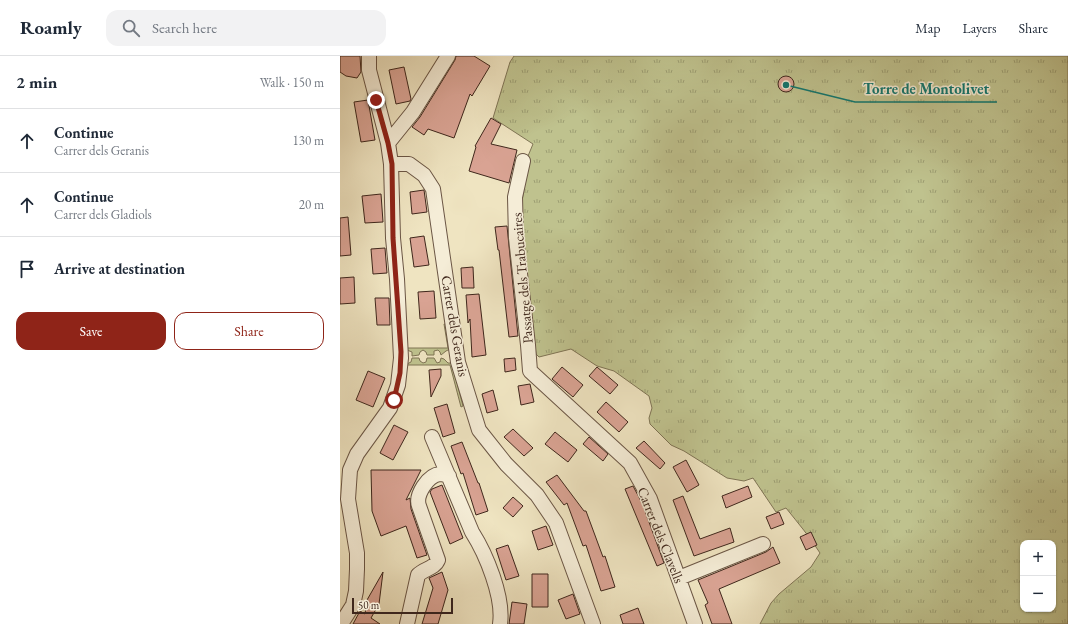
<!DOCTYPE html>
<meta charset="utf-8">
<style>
body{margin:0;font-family:"EB Garamond",serif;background:#f2f2f3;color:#1f2937}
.controls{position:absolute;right:12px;bottom:12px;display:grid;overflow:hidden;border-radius:8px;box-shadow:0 1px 3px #0004}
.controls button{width:36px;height:36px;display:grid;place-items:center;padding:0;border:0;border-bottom:1px solid #e0e1e3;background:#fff;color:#1f2937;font:20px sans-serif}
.scale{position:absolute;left:12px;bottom:10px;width:101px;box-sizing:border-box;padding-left:4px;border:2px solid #3f271c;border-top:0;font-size:11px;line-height:14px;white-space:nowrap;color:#3f271c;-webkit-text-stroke:3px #f5edd7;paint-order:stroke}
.stop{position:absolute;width:12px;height:12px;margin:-9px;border:3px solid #8f2418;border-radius:50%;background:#fff}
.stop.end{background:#8f2418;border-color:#fff;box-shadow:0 1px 4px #0008}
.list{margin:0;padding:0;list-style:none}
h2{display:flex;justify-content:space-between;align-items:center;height:52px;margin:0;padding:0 16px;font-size:17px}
h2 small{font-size:13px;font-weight:400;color:#747a83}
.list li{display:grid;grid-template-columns:26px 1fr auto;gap:12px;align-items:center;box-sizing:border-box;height:64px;padding:0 16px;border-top:1px solid #e0e1e3}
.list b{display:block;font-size:15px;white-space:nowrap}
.list p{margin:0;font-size:13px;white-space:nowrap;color:#747a83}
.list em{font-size:13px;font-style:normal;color:#747a83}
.actions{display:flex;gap:8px;padding:12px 16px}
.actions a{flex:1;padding:9px 0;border:1px solid #8f2418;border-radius:12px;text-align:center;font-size:14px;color:#8f2418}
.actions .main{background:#8f2418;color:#fff}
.icon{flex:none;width:22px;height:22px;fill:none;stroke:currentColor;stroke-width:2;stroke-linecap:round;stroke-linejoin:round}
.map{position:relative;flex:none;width:728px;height:568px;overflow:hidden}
header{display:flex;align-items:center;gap:24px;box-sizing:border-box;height:56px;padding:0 20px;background:#fff;border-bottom:1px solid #e0e1e3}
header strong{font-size:19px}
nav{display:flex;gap:22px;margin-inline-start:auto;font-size:14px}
.search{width:280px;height:36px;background:#f2f2f3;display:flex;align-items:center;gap:10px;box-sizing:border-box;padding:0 14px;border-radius:12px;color:#747a83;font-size:15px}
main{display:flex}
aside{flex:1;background:#fff}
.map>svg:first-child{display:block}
.green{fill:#bfc28e;stroke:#7f7455}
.park{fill:url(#park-tufts);stroke:#7f7455;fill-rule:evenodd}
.building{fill:#d9a393;stroke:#3f271c}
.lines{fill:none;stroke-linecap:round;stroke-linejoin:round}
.street-casing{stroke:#6b5645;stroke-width:16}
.street{stroke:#f5edd7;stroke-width:14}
.route{stroke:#8f2418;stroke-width:5}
.labels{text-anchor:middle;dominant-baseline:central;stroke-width:3;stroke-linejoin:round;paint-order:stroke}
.street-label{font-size:14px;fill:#3f271c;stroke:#f5edd7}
.leader{fill:none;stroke:#0f766e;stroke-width:1.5}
.callout-dot{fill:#0f766e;stroke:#f5edd7;stroke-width:1.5}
.callout-label{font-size:15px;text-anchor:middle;font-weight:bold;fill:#0f766e;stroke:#f5edd7;stroke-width:3;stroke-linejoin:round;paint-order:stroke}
</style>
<header>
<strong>Roamly</strong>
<div class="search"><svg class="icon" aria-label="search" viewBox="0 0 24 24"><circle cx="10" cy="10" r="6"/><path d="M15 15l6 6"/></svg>Search here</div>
<nav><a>Map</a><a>Layers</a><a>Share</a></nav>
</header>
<main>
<aside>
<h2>2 min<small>Walk · 150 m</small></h2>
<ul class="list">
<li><svg class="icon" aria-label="ahead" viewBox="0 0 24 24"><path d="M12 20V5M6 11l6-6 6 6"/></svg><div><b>Continue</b><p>Carrer dels Geranis</p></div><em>130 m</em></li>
<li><svg class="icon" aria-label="ahead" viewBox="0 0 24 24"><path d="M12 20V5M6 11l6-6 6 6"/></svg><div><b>Continue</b><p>Carrer dels Gladiols</p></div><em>20 m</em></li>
<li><svg class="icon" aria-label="arrive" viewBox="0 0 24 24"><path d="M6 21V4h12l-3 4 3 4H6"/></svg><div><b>Arrive at destination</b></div></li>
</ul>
<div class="actions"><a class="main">Save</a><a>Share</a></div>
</aside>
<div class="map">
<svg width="728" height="568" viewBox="0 0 728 568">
<defs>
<pattern id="park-tufts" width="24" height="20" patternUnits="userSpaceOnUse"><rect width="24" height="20" fill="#bfc28e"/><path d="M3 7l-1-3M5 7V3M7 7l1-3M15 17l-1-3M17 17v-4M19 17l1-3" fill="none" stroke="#9d9e73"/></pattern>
</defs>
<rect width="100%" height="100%" fill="#efe4c1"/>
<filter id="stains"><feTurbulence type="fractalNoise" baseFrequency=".005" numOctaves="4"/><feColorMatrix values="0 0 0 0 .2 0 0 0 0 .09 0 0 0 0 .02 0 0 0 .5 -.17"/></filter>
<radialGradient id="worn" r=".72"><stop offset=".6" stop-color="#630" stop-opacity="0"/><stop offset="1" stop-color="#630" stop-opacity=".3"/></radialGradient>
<!-- green -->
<path class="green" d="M 104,268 L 107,268 L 110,293 L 106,295 L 101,299 L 100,296 L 98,294 L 94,295 L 94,299 L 87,299 L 86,296 L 83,294 L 80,296 L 79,299 L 72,300 L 72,296 L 67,294 L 66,292 L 108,292 Z
M 72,302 L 79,302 L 80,305 L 83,307 L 86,306 L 87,302 L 94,302 L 97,307 L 100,306 L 101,302 L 104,303 L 108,307 L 112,307 L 123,350 L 121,351 L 110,309 L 67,309 L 67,308 L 71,306 Z"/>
<!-- park -->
<path class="park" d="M 174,0 L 728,0 L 728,568 L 420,568 L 431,547 L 439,538 L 471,511 L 480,497 C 470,481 458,467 446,452 L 436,456 L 413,422 L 404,425 L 387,422 L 344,395 L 331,389 L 310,368 L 309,362 L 312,352 L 309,340 L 274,315 L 257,310 L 231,293 L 199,301 L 196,298 L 184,209 L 180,162 L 188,100 L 193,88 L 153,62 L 170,6 ZM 683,487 L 713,487 L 713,553 L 683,553 Z"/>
<!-- building -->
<path class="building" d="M 0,0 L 20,0 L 21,16 L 17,22 L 6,20 L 0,16 Z
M 116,0 L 134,0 L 150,10 L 132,40 L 130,38 L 114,82 L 88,73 L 84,79 L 72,71 L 80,61 L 115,4 Z
M 64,11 L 71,43 L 70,45 L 56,48 L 49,14 Z
M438 28a8 8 0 1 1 16 0a8 8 0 1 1-16 0Z
M 28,44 L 35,84 L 21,86 L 14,46 Z
M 151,62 L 161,68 L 151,88 L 177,94 L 169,127 L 129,115 L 136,91 L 135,90 Z
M 84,134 L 87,156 L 72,158 L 70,136 Z
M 41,138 L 43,166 L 25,167 L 22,140 Z
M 8,161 L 11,199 L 0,200 L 0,162 Z
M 167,170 L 178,280 L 169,281 L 159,194 L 158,194 L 155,171 Z
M 84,180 L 89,209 L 74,211 L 70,182 Z
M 45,192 L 47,217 L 33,218 L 31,193 Z
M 133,211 L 134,232 L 122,232 L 121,212 Z
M 14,221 L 15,247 L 0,248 L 0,222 Z
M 94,235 L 96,262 L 80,263 L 78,236 Z
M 139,238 L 146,299 L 132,301 L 130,263 L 128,267 L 126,239 Z
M 35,242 L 49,242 L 50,269 L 37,269 Z
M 175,302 L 176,314 L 165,316 L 164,303 Z
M 222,311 L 243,329 L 233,341 L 212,323 Z
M 257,311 L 278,329 L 270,338 L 249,320 Z
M 101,313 L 101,320 L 91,341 L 89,314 Z
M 28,315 L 45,322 L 33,351 L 16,344 Z
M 190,328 L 194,346 L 181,349 L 178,330 Z
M 153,334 L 158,354 L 147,357 L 142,338 Z
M 266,346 L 288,366 L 279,376 L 257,356 Z
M 107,348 L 115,377 L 103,381 L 94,352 Z
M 54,369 L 68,376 L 53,404 L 40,397 Z
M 173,373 L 193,392 L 184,400 L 164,381 Z
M 215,376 L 237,394 L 228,406 L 205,388 Z
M 249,381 L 268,398 L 263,405 L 243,388 Z
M 304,385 L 325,407 L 320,413 L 296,392 Z
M 122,386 L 138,427 L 139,427 L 148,455 L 136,459 L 123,417 L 121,418 L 111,390 Z
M 346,404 L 359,429 L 347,436 L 333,411 Z
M 31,414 L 81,414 L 66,444 L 70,442 L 71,453 L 87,499 L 77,502 L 66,470 L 41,480 L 32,455 Z
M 217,419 L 244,455 L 246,455 L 263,501 L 265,500 L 275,531 L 261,535 L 246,489 L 243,490 L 227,447 L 224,449 L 206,426 Z
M 102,429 L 123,482 L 110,488 L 90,436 L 92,433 Z
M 293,430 L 302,447 L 324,507 L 317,510 L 285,433 Z
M 408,430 L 412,441 L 386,452 L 382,440 Z
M 343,440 L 360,483 L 390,472 L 394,486 L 354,500 L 333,444 Z
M 173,441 L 183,450 L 173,461 L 163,452 Z
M 439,456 L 444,468 L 431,473 L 426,461 Z
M 206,470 L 213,489 L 198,494 L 192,475 Z
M 471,476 L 477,489 L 466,494 L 460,481 Z
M 168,489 L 179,520 L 166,524 L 156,493 Z
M 433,491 L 440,507 L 379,533 L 392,568 L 372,568 L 365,549 L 368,547 L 358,524 L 426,496 Z
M 43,516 L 39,548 L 31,562 L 40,568 L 13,568 L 20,555 L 25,558 L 27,544 Z
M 102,516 L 108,534 L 98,568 L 82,568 L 93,532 L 89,522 Z
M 192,518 L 208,518 L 208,551 L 192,551 Z
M 233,538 L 240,558 L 226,563 L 218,544 Z
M 172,546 L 187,548 L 184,568 L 169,568 Z
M 298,552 L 304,568 L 283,568 L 280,559 Z"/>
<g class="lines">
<defs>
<path id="street" d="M 48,87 L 73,56 L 108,0
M 183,105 L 175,141 L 176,182 L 188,289 L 190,315 L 290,407 L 310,443 L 355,568
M 51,108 L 69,108 L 84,119 L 93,133 L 118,306 L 139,374 L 166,408 L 197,439 L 216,467 L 253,568
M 92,381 L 132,476 C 146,498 164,541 160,568
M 339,522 L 423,488
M 1,568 L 13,549 L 16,535 L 17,513 L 17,497 L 8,443 L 10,414 L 17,398 L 50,352 L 58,329 L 61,302 L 57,223 L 53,182 L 51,108 L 48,87 L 29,14 L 29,0
M 67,568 L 78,519 C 84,513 95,512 98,504 L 79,450 C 75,439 88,419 100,418 C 103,418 106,419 109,420"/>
</defs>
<!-- street casing -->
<use href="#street" class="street-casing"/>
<!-- street -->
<use href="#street" class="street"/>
</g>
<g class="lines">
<!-- route -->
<path class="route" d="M 36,44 L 48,87 L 52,108 L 53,182 L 61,296 L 60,317 L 54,344"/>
</g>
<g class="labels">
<!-- street labels -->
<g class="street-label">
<text transform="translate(182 222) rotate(-95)">Passatge dels Trabucaires</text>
<text transform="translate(115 270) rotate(80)">Carrer dels Geranis</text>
<text transform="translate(321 479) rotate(68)">Carrer dels Clavells</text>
</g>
</g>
<!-- callouts -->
<path class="leader" d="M446 29L515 46H657"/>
<circle class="callout-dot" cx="446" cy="29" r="4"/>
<g class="callout-label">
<text x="586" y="38">Torre de Montolivet</text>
</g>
<rect width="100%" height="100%" filter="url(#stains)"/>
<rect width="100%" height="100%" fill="url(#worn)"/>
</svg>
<div class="controls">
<button>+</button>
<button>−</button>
</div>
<div class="scale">50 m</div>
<div class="stop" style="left:54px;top:344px"></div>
<div class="stop end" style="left:36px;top:44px"></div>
</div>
</main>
